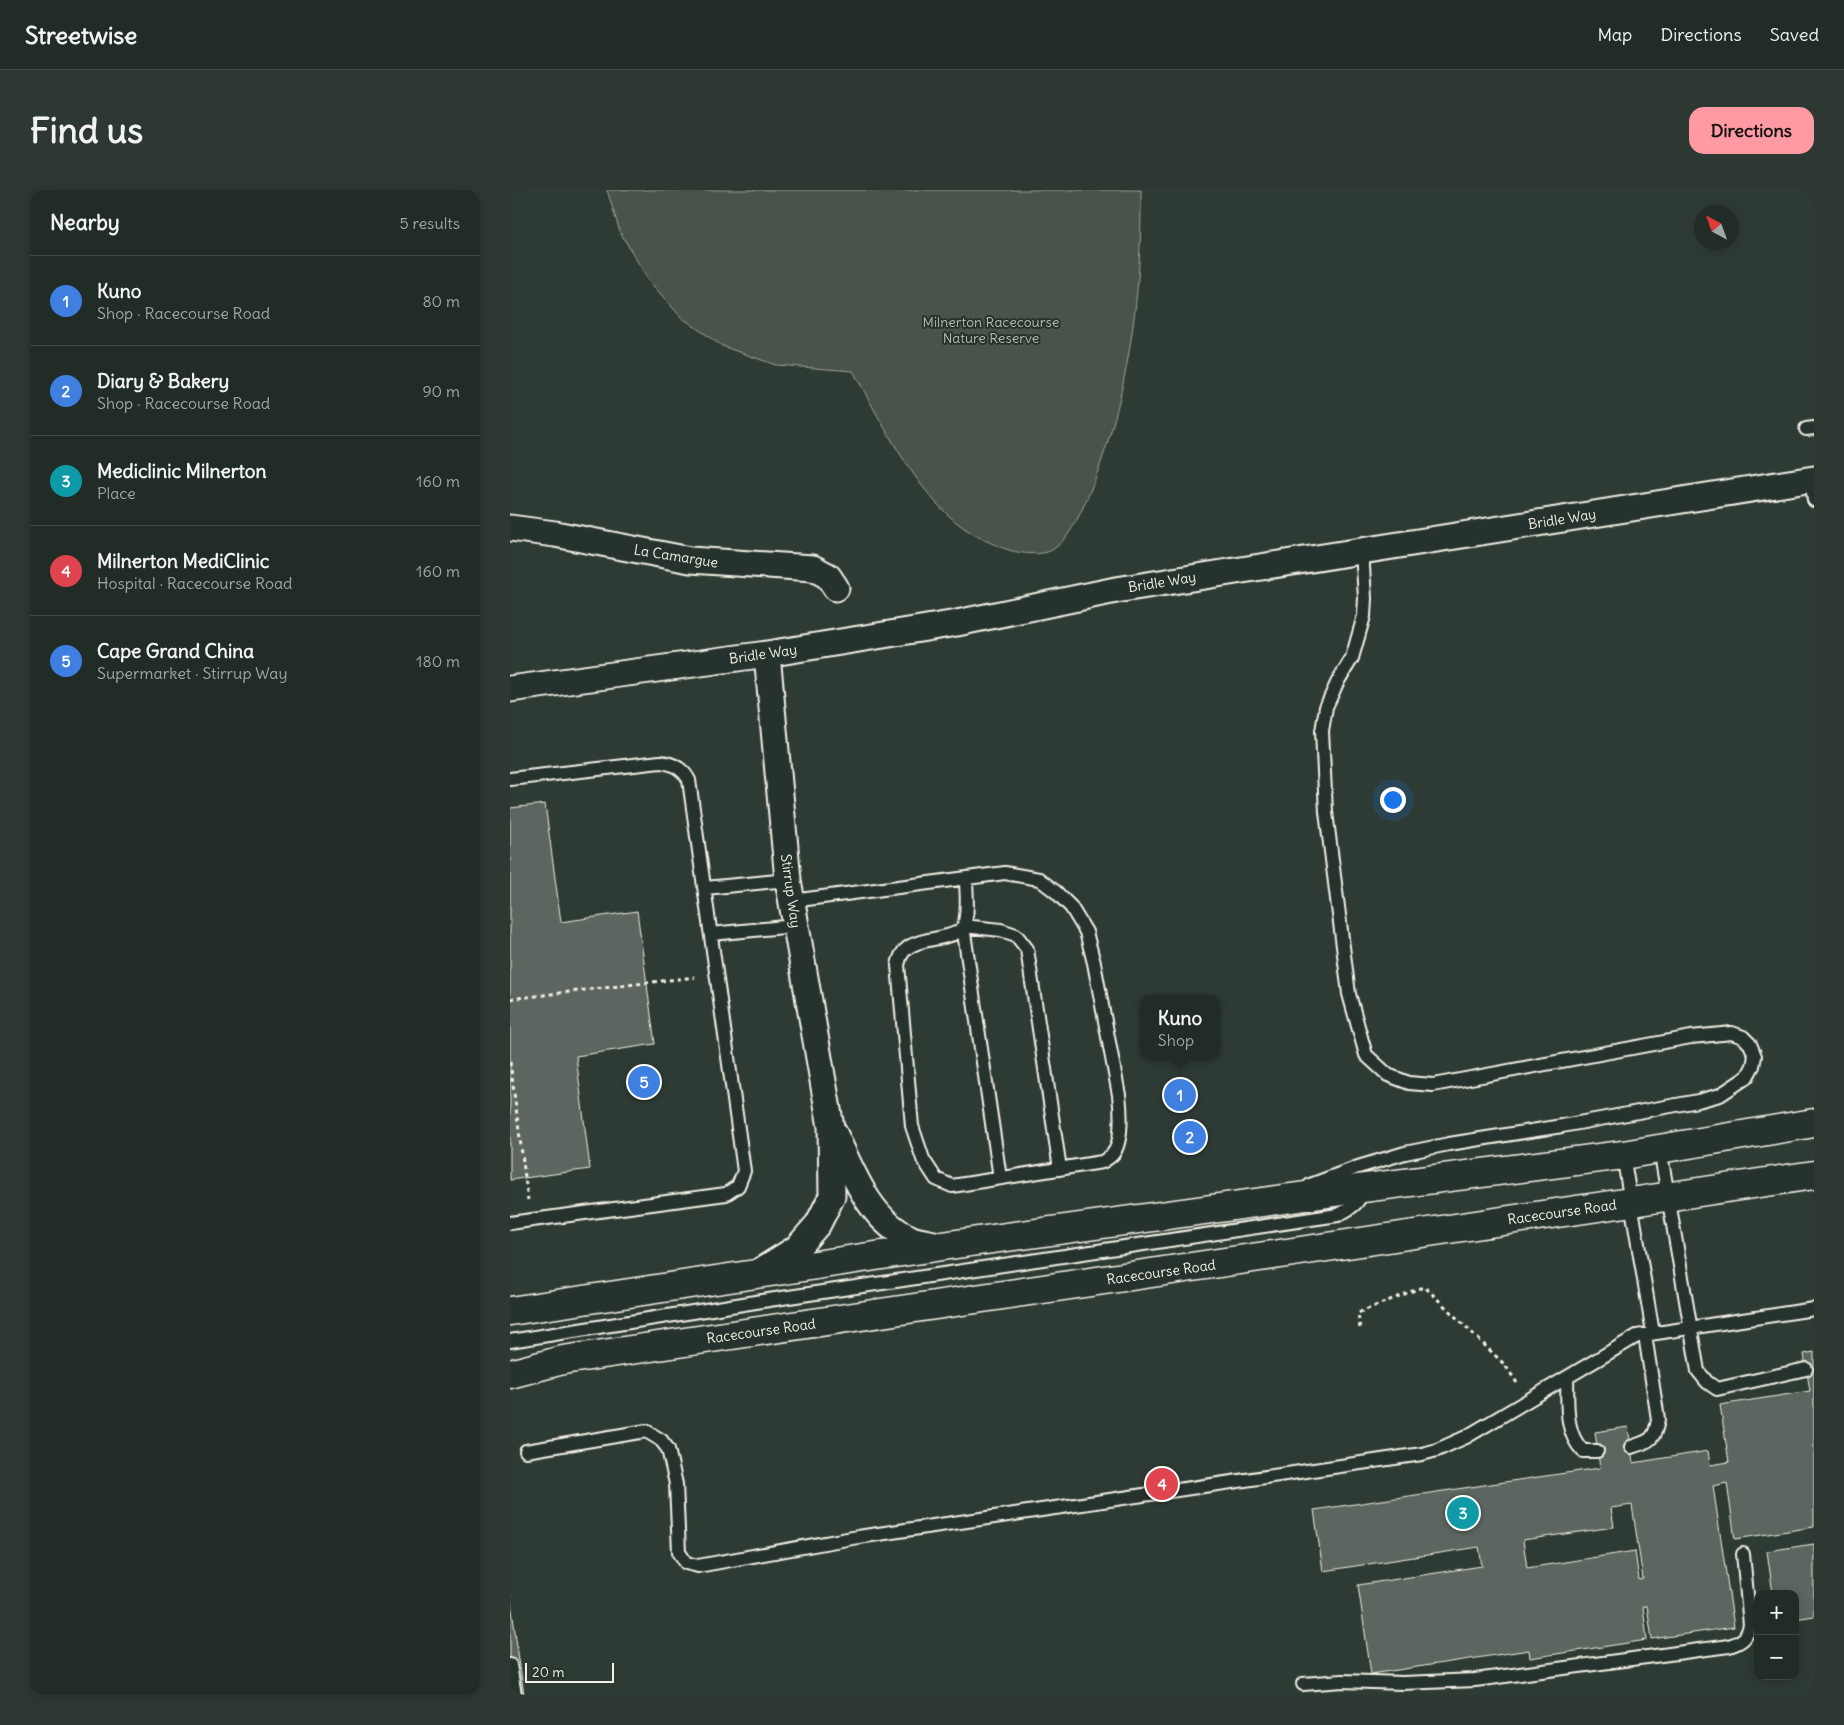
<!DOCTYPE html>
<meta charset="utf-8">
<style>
body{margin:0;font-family:Delius,sans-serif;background:#2e3833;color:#f1f3f6}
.controls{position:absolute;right:15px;bottom:15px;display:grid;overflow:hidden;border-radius:10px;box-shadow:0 2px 12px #0003}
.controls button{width:45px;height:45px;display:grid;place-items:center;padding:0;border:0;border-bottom:1px solid #3f4844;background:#222c27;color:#f1f3f6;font:25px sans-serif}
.compass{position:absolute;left:1184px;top:15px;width:45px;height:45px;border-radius:50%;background:#222c27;box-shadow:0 2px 12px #0003;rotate:319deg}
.scale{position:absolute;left:15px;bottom:12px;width:89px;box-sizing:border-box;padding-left:5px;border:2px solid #f4f1e8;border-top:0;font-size:14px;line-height:18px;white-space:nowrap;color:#f4f1e8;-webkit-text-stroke:4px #26332d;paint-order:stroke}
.you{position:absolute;left:882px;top:609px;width:18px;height:18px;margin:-12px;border:4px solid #fff;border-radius:50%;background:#1a73e8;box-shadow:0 0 0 8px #1a73e833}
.badge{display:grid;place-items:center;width:32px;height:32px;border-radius:50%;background:#ff9aa2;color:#fff;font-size:16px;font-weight:700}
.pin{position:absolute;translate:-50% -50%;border:2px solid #fff;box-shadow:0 1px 5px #0006}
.popup{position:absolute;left:630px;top:805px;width:80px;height:65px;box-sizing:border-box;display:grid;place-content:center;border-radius:10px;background:#222c27;filter:drop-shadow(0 1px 4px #0005);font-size:16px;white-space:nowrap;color:#a2a7a7}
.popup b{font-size:19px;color:#f1f3f6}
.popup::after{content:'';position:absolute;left:50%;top:100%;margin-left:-10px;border:10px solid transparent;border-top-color:#222c27}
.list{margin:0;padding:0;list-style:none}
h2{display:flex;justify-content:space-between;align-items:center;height:65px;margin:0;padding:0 20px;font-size:21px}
h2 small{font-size:16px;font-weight:400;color:#a2a7a7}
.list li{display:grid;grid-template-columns:32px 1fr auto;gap:15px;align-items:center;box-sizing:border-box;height:90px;padding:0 20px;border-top:1px solid #3f4844}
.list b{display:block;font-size:19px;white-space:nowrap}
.list p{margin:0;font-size:16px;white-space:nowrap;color:#a2a7a7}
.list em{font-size:16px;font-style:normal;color:#a2a7a7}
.map{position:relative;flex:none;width:1304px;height:1505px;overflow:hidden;border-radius:15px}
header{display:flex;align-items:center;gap:30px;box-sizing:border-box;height:70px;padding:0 25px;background:#222c27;border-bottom:1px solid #3f4844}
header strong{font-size:24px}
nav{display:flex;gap:28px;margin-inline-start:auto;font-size:18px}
.intro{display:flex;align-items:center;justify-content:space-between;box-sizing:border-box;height:120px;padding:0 30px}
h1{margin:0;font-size:35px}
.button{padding:12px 22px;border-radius:15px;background:#ff9aa2;color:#111;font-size:18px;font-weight:700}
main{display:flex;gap:30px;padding:0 30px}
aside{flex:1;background:#222c27;border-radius:15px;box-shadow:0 2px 12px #0003}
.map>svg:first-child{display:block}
.green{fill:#48524c;stroke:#9ea29a}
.building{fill:#5c655e;stroke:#f4f1e8;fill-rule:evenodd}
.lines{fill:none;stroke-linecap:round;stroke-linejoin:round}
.service-casing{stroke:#f4f1e8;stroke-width:16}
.minor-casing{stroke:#f4f1e8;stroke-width:29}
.secondary-casing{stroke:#f4f1e8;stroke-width:31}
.path{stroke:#f4f1e8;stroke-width:3;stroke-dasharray:4 4;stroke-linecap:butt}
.service{stroke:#26332d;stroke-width:12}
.minor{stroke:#26332d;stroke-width:25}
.secondary{stroke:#26332d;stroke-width:28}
.labels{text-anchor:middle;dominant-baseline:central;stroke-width:4;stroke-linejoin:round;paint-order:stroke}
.park-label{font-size:14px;fill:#b8b9b1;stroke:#26332d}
.street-label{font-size:14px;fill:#f4f1e8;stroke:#26332d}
</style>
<header>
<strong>Streetwise</strong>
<nav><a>Map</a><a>Directions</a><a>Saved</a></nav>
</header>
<div class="intro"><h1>Find us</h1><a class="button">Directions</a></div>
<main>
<aside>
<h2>Nearby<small>5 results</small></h2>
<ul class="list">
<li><span class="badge" style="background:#3f7fe0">1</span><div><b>Kuno</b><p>Shop · Racecourse Road</p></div><em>80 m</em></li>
<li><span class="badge" style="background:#3f7fe0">2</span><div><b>Diary &amp; Bakery</b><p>Shop · Racecourse Road</p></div><em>90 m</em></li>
<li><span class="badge" style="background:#0f9aa8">3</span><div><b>Mediclinic Milnerton</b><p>Place</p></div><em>160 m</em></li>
<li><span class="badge" style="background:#e0444e">4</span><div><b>Milnerton MediClinic</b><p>Hospital · Racecourse Road</p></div><em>160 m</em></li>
<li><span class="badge" style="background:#3f7fe0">5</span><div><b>Cape Grand China</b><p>Supermarket · Stirrup Way</p></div><em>180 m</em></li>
</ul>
</aside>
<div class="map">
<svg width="1304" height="1505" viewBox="0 0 1304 1505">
<rect width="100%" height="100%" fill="#2e3b34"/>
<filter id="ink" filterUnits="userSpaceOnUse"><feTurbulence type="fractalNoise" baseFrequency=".02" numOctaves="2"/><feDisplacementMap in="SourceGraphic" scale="10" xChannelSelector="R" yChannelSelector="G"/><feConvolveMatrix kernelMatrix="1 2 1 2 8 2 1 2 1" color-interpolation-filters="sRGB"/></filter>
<g filter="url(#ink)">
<!-- green -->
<path class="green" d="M 97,0 L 631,0 C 632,105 618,214 576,311 C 569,326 558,351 542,360 C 530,367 503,363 491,357 C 478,352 465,346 454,338 C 407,305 371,231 343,181 L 266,175 L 212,156 L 171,127 L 139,91 L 110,42 Z"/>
<!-- building -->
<path class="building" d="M 35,614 L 51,732 L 127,721 L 145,854 L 66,866 L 80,979 L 0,990 L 0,618 Z
M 1304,1162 L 1304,1337 L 1225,1349 L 1217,1293 L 1203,1296 L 1224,1437 L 1142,1449 L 1137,1416 L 1133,1416 L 1137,1450 L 1020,1468 L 1019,1460 L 861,1484 L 848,1395 L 972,1376 L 969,1357 L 813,1381 L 804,1320 L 1090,1278 L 1085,1242 L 1118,1237 L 1123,1273 L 1198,1261 L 1200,1275 L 1219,1272 L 1210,1215 L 1300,1201 L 1294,1164 ZM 1122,1315 L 1133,1389 L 1129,1390 L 1125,1361 L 1017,1378 L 1013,1350 L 1104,1337 L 1101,1318 Z
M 1304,1354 L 1304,1426 L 1285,1429 L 1285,1404 L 1263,1404 L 1257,1361 Z
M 0,1406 L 14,1505 L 0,1505 Z"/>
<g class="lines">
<defs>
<path id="service" d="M 1296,239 L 1304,238
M 1301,289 L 1304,310
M 0,589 L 150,572 C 163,573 173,579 179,590 L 234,981 L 228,996 L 216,1004 L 0,1033
M 195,698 L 278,690
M 282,711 L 495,683 L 529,689 L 546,702 L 561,717 L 576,742 L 584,773 L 609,905 C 611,921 613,953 602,965 C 599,968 595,970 592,972 L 442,996 L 426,989 L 413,969 L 402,936 L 388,775 C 389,771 390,767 392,764 C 404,744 446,753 454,735 C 459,721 456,702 456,688
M 201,744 L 285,736
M 1150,959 L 1188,1181 L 1197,1192 L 1207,1199 L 1296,1179
M 1113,965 L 1143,1143
M 490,988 L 453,736 L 491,740 L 506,745 L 517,759 L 550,979
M 800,995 L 848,977 L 895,963 L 939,954 L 1052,936 L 1188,911 L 1210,905 L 1237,887 L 1243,876 L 1245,866 L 1240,854 L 1233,847 L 1222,843 L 1181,847 L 923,895 L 899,893 L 878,885 L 856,865 L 839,804 L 816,622 L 812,541 L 816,517 L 828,491 L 842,468 L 854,426 L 855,408 L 852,361
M 0,1151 L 252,1111 L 828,1025 C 840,1019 850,1013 853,1000
M 1057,1188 C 1058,1213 1054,1242 1073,1261 L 1087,1261
M 1121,1257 C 1140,1251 1145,1250 1148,1229 L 1135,1145
M 16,1261 L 136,1241 L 151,1250 L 158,1259 L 166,1294 L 169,1362 L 176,1373 L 188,1376 L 348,1347 L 912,1264 L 927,1260 L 956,1247 L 1127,1146 L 1304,1119
M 0,1475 L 5,1505
M 793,1494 L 832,1491 L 893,1493 L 965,1490 L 1219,1456 C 1232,1452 1237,1448 1240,1435 L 1233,1364"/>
<path id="minor" d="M 0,338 L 45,344 L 180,370 L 303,378 L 318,386 L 326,398
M 0,499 L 257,464 L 447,433 L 606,400 L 1304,289
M 324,943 C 343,982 359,1031 402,1049 C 411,1052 422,1053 432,1056
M 247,1083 L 287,1058 L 308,1034 L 322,1006 L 321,937 L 278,690 L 257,464"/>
<path id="secondary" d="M 0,1121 L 432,1056 L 854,998 L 1113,965 L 1304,933
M 0,1184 L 53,1170 L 1304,985"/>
</defs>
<!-- service casing -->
<use href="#service" class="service-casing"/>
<!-- minor casing -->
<use href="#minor" class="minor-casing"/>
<!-- secondary casing -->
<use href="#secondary" class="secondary-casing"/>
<!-- path -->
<path class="path" d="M 0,809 L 185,787
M 0,872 L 18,1010
M 850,1138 L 848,1123 L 910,1098 L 916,1098 L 995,1175 L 1007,1193"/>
<!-- service -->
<use href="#service" class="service"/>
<!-- minor -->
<use href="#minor" class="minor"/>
<!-- secondary -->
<use href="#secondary" class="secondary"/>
</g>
</g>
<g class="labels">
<!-- park labels -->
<g class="park-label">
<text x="481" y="132">Milnerton Racecourse<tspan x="481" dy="16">Nature Reserve</tspan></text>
</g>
<!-- street labels -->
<g class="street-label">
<text transform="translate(1052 329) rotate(-9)">Bridle Way</text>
<text transform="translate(166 366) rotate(9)">La Camargue</text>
<text transform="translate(652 392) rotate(-9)">Bridle Way</text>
<text transform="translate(253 464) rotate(-8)">Bridle Way</text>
<text transform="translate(281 701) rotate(82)">Stirrup Way</text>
<text transform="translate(1052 1022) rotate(-8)">Racecourse Road</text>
<text transform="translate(651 1082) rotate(-8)">Racecourse Road</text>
<text transform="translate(251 1141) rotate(-8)">Racecourse Road</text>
</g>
</g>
</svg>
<div class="controls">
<button>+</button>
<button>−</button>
</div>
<svg class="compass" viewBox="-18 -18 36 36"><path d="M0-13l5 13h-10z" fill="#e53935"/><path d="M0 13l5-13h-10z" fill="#a2a7a7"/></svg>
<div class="scale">20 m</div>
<div class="you"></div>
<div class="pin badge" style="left:670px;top:905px;background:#3f7fe0">1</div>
<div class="popup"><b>Kuno</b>Shop</div>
<div class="pin badge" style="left:680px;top:947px;background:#3f7fe0">2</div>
<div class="pin badge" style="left:953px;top:1323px;background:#0f9aa8">3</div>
<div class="pin badge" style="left:652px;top:1294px;background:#e0444e">4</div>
<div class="pin badge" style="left:134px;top:892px;background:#3f7fe0">5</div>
</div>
</main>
